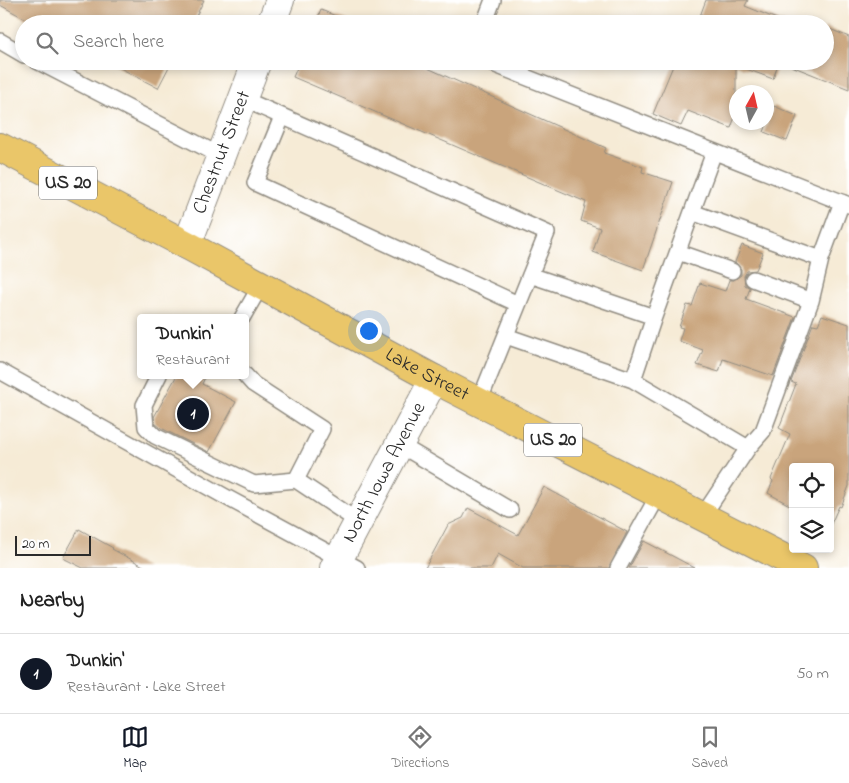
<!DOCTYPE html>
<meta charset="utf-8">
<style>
body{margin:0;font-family:"Indie Flower",sans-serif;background:#f6f6f6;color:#222}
.controls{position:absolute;right:15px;bottom:15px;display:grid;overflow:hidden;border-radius:5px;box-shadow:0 2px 8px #0003}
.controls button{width:45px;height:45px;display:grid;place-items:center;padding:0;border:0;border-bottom:1px solid #e0e0e0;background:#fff;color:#222;font:25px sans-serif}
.compass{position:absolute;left:729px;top:85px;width:45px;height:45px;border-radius:50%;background:#fff;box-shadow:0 2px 8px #0003;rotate:8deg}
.scale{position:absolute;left:15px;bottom:12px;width:76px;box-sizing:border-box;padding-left:5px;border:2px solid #2b2b2b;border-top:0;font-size:14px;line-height:18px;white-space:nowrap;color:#2b2b2b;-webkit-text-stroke:4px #fff;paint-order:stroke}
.you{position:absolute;left:368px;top:330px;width:18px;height:18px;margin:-12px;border:4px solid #fff;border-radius:50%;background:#1a73e8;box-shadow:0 0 0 8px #1a73e833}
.badge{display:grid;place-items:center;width:32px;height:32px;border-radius:50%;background:#111827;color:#fff;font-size:16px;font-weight:700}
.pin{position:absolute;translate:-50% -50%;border:2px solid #fff;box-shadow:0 1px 5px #0006}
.popup{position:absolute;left:137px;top:314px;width:112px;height:65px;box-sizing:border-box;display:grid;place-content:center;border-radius:5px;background:#fff;filter:drop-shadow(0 1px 4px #0005);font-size:16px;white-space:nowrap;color:#767676}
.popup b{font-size:19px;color:#222}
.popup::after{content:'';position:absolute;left:50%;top:100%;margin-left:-10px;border:10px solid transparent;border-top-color:#fff}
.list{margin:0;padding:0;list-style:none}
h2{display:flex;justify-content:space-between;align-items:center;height:65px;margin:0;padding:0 20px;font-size:21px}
h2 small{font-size:16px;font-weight:400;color:#767676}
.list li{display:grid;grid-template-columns:32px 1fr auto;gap:15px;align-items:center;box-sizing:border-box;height:80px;padding:0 20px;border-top:1px solid #e0e0e0}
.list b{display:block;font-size:19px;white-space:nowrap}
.list p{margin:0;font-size:16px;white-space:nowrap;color:#767676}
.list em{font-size:16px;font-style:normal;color:#767676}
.icon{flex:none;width:28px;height:28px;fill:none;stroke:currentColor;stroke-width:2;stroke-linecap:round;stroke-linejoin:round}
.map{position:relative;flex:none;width:849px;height:568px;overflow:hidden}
.search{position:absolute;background:#fff;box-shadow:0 2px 8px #0003;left:15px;right:15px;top:15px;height:55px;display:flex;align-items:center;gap:12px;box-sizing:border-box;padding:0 18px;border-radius:28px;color:#767676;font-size:19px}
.sheet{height:145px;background:#fff}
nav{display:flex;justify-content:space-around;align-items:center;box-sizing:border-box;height:70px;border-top:1px solid #e0e0e0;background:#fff;font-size:14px;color:#767676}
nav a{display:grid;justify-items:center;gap:2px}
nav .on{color:#111827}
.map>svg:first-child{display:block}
.building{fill:#c9a47c}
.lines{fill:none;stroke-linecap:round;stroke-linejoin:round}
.lane-casing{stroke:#908b80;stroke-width:18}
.street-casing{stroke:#908b80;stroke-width:30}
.primary-casing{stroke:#908b80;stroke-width:30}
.lane{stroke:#fff;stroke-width:15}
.street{stroke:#fff;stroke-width:28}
.primary{stroke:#eac669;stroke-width:28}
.labels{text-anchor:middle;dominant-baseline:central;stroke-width:5;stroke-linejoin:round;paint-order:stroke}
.shield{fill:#fff;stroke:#6b6b6b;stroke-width:1}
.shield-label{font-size:19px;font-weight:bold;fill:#2b2b2b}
.street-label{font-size:20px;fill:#2b2b2b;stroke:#fff}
</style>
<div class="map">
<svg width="849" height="568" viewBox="0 0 849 568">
<rect width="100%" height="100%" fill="#fff"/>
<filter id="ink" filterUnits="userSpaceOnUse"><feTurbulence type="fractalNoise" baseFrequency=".02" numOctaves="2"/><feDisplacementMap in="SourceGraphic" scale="10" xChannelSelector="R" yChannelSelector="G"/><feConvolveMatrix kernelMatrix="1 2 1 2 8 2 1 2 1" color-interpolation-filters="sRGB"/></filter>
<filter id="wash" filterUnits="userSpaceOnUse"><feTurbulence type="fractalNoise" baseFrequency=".0096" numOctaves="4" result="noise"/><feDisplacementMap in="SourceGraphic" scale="20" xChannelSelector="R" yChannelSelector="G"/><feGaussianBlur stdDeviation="1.12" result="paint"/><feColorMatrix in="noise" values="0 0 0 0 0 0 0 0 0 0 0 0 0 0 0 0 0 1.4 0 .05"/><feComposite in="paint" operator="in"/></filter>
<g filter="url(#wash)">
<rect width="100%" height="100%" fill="#f6ebd6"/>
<g id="blocks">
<!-- building -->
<path class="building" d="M 0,0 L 204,0 L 192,24 L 35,24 L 0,5 Z
M 706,0 L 748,0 L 745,6 L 789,24 L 697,24 Z
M 321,10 L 356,24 L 315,24 Z
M 825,27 L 849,37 L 849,89 L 779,61 L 773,79 L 736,65 L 736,114 L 731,128 L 688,111 L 681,126 L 653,114 L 675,61 L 825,61 Z
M 107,61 L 172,61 L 158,88 Z
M 300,61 L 412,61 L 606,148 L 604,153 L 643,167 L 642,172 L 673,182 L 643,270 L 593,252 L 600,228 L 581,221 L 586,202 L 293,77 Z
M 774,106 L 797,116 L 787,141 L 764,132 Z
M 742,245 L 763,253 L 756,270 L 747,271 L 744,276 L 745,285 L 750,288 L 746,299 L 795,317 L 773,376 L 723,359 L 719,372 L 697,365 L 703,350 L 679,341 L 683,328 L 679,327 L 687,305 L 692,306 L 700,283 L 725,291 L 729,280 L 734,280 L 741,275 L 741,269 L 735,262 Z
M 822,315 L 849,324 L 849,486 L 841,507 L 839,506 L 830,526 L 830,467 L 793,467 L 793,507 L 768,493 L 773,481 L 771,479 L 790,434 L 779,428 L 796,384 L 791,382 L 813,324 L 818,325 Z
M 177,375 L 206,375 L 202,384 L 236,402 L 209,452 L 161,428 L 155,423 L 154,417 Z
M 544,487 L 627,532 L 609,568 L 523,568 L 498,554 L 491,568 L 425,568 L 448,525 L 463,518 L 468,508 L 518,535 Z
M 79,529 L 113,548 L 112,549 L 147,568 L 83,568 L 63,558 Z
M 644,541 L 695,568 L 629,568 Z"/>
</g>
</g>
<g filter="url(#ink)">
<use href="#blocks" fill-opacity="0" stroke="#908b80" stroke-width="1"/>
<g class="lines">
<defs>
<path id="lane" d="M 484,24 L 493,0
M 0,41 L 24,55
M 37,61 L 221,156
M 489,61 L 493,64 L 849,205
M 243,99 L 547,233 L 479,402
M 282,117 L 255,183 L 518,304
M 692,212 L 714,152
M 678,252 L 732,271
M 821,259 L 842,202
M 654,317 L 692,212 L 821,259 L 811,301
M 242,318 L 261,285
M 506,336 L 633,380 L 654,317 L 530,275
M 0,371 L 224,496 L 357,568
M 159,375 L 144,405 L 146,427 L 155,436 L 254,484 L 296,480
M 245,375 L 253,384 L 322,429 L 296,480 L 359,522
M 633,380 L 748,448
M 400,445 L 510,510
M 702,517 L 748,448 L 763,431 L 811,301 L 753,279
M 618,568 L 659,494"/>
<g id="street">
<path d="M 271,24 L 280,0"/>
<path id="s1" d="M 187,245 L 257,61"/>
<path id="s2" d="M 334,568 L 434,379"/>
</g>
<g id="primary">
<path id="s3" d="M 0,147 L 187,245 L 434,379 L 803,568"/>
</g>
</defs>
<!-- lane casing -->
<use href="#lane" class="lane-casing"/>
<!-- street casing -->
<use href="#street" class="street-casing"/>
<!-- primary casing -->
<use href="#primary" class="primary-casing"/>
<!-- lane -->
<use href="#lane" class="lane"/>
<!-- street -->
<use href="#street" class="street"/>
<!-- primary -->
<use href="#primary" class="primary"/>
</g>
</g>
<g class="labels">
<!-- shield labels -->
<g class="shield">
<rect x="39" y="166.5" width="58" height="33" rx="4"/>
<rect x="524" y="423.5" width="58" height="33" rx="4"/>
</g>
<g class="shield-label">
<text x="68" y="183">US 20</text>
<text x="553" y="440">US 20</text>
</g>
<!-- street labels -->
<g class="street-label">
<text stroke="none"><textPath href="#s1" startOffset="99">Chestnut Street</textPath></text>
<text stroke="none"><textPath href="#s3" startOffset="484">Lake Street</textPath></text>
<text stroke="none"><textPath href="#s2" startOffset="108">North Iowa Avenue</textPath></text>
</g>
</g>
</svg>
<div class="controls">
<button><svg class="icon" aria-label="locate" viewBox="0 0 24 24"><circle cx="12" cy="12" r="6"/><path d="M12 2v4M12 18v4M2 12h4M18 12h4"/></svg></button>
<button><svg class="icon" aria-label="layers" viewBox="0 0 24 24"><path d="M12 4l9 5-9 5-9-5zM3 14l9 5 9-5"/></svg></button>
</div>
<svg class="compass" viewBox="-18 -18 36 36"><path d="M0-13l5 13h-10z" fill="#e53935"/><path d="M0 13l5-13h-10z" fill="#767676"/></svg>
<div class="scale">20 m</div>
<div class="you"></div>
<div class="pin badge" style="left:193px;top:414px">1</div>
<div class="popup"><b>Dunkin'</b>Restaurant</div>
<div class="search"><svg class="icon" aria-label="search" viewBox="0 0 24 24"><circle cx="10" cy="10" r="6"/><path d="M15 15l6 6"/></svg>Search here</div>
</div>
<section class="sheet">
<h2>Nearby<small></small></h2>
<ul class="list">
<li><span class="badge">1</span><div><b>Dunkin'</b><p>Restaurant · Lake Street</p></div><em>50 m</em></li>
</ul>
</section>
<nav>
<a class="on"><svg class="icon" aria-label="map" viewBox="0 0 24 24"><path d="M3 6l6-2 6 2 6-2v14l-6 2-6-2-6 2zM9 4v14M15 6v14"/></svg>Map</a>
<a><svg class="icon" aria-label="directions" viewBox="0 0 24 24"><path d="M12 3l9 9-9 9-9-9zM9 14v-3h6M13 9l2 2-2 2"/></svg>Directions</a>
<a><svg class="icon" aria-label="saved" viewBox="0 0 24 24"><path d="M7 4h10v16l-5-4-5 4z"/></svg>Saved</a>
</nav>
